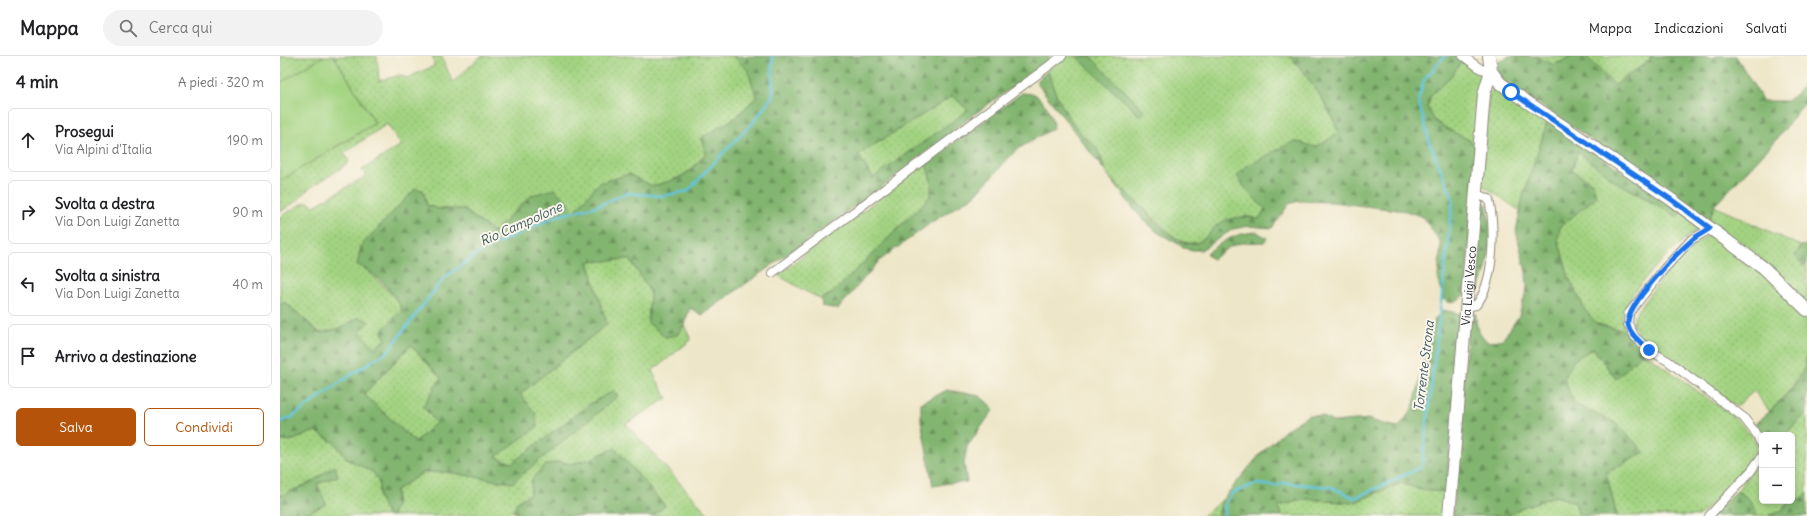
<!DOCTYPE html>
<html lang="it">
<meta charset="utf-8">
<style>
body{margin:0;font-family:Delius,sans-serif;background:#f2f2f2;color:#202124}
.controls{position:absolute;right:12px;bottom:12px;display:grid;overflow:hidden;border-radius:6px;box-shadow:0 2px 6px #0003}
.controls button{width:36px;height:36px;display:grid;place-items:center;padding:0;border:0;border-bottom:1px solid #e0e0e0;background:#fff;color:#202124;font:20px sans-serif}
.stop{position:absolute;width:12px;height:12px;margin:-9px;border:3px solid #1a73e8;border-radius:50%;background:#fff}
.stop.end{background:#1a73e8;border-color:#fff;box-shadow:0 1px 4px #0008}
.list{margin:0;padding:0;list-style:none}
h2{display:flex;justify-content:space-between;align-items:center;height:52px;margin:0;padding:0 16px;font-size:17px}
h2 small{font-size:13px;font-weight:400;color:#757577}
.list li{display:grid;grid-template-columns:26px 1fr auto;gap:12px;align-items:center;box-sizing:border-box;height:64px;margin:0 8px 8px;padding:0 8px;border:1px solid #e0e0e0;border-radius:6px}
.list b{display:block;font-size:15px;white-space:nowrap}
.list p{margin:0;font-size:13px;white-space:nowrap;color:#757577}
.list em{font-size:13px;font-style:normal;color:#757577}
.actions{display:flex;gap:8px;padding:12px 16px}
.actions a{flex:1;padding:9px 0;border:1px solid #b45309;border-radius:6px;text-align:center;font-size:14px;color:#b45309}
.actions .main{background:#b45309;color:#fff}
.icon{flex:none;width:22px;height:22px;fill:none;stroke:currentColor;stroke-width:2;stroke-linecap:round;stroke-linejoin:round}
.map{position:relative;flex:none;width:1527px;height:460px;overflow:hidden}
header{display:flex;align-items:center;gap:24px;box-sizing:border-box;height:56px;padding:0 20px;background:#fff;border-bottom:1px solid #e0e0e0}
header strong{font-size:19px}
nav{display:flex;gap:22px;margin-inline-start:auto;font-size:14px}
.search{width:280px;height:36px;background:#f2f2f2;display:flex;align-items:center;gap:10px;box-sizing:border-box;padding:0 14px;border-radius:22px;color:#757577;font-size:15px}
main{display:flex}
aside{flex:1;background:#fff}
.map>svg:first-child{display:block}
.grass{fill:url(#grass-dots);stroke:#677f56}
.forest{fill:url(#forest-firs);stroke:#56704d;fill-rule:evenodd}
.park{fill:#a3d381;stroke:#677f56}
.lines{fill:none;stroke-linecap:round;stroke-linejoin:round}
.stream{stroke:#60c5dd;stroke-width:2.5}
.street-casing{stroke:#8c887a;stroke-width:10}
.secondary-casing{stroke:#8c887a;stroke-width:14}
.street{stroke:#fff;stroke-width:8}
.secondary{stroke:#fff;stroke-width:12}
.route{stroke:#1a73e8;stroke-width:5}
.labels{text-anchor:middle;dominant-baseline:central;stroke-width:4;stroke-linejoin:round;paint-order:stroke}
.street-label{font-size:12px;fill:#2b2b2b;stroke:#fbf7ec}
.water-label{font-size:13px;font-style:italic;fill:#3b5960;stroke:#fbf7ec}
</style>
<header>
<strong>Mappa</strong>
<div class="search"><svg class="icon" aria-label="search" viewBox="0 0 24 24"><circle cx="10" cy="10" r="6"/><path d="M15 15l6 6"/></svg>Cerca qui</div>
<nav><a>Mappa</a><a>Indicazioni</a><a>Salvati</a></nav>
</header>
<main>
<aside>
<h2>4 min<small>A piedi · 320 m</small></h2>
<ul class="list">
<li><svg class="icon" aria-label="ahead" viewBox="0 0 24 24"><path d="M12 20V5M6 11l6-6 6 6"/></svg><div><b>Prosegui</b><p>Via Alpini d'Italia</p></div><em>190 m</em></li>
<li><svg class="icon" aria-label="right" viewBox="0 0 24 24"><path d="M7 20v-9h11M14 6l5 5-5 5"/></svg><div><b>Svolta a destra</b><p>Via Don Luigi Zanetta</p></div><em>90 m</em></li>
<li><svg class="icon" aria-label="left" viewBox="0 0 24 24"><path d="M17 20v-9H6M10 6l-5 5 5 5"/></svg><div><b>Svolta a sinistra</b><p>Via Don Luigi Zanetta</p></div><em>40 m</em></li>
<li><svg class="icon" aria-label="arrive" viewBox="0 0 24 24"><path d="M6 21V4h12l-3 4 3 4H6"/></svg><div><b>Arrivo a destinazione</b></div></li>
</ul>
<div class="actions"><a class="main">Salva</a><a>Condividi</a></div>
</aside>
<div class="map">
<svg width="1527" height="460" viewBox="0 0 1527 460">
<defs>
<pattern id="grass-dots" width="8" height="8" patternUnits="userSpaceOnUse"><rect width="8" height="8" fill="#a3d381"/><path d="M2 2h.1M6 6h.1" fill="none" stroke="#8cb570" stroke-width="1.8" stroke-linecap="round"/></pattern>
<pattern id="forest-firs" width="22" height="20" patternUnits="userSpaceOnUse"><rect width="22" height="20" fill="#82b56f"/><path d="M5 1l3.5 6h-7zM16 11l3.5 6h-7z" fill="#6b935b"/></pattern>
</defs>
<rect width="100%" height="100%" fill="#fbf7ec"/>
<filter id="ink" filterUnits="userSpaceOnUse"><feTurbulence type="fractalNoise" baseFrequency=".025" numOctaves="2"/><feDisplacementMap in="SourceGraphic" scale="8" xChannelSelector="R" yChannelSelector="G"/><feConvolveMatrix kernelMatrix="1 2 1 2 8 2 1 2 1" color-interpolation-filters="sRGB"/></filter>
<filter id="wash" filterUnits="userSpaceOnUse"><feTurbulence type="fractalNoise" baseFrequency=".012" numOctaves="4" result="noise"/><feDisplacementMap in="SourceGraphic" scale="16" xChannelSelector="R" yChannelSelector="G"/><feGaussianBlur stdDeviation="0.9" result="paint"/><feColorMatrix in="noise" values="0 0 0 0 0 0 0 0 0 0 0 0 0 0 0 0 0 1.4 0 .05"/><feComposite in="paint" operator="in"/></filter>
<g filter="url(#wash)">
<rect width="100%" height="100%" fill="#eee6c8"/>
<!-- grass -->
<path class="grass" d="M 0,0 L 44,0 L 0,27 Z
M 54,0 L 97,0 L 99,25 L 120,19 L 126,22 L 154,10 L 153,0 L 161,0 L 173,26 L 201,0 L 453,0 L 468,15 L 477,41 L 455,62 L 421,82 L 426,97 C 406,121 402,121 372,131 L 349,119 L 319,127 L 293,158 L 252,139 L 214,176 L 183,153 L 159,153 L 147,149 L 143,134 L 85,212 L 117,243 L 122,254 L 102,274 L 106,284 L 94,292 L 79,275 L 89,266 L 79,261 L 61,272 L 40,277 L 6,247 L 0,247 L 0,161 L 20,149 L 28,146 L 34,150 L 86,120 L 82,114 L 121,89 L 107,68 L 64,97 L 69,106 L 64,110 L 27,134 L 18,144 L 0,156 L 0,125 L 95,67 Z
M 787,0 L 796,0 L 861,60 L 864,54 L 810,0 L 1010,0 C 1031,25 1047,45 1059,77 L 1036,91 L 1027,90 L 968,136 L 985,153 L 979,163 L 965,160 L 937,169 L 924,183 L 916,187 L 906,187 L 893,180 L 830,122 C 823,113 822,100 816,91 C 813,87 808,85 804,81 C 788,63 773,38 768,14 Z
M 1255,0 L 1293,0 L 1274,9 Z
M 1306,0 L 1370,0 L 1372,3 L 1335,29 Z
M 1183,3 L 1203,19 L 1196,93 L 1191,85 L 1165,72 L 1154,64 L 1147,51 L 1151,39 L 1173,18 Z
M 1213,33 L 1220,33 L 1268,64 L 1243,141 L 1240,155 L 1201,128 L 1209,37 Z
M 673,39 L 688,54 L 594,123 L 578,99 Z
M 1298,95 L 1335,125 L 1398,161 L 1402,156 L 1422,171 C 1400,184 1347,234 1342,260 C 1341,264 1344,271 1345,275 L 1317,268 L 1305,254 L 1289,222 L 1278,183 L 1280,171 L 1316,141 L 1312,127 L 1292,114 Z
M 646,107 L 652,128 L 650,141 L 553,237 L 541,243 L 525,235 L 498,219 Z
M 1434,150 L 1521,190 L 1515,199 L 1523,209 L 1527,207 L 1527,247 L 1503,223 L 1429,164 Z
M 1431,178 L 1486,220 L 1517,249 L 1527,262 L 1527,297 L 1525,312 L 1508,336 L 1490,356 L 1474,335 L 1456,351 L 1359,279 L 1353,267 L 1355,258 L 1389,212 L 1419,185 Z
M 350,203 L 370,236 L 368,267 L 397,279 L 404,269 L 411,284 L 372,315 L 387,342 L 346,368 L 430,460 L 372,460 L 385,449 L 310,403 L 292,408 L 279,406 L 252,423 L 250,438 L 236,447 L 236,451 L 226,460 L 111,460 L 116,450 L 116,434 L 144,416 L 167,416 L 232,427 L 333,335 L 310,348 L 232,408 L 215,401 L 256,358 L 240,338 L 327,268 L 308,206 Z
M 131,289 L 161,322 L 143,350 L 157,367 L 135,386 L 84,338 Z
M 1313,292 L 1336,323 L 1363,296 L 1450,358 L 1465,372 L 1478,390 L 1476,397 L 1446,433 L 1419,460 L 1337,460 L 1326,417 L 1365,396 L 1334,366 L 1294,348 L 1284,323 L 1294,304 Z
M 1527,357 L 1527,437 L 1522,443 L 1512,442 L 1512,379 L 1504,379 Z
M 35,375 L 55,387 L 67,403 L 93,416 L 99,426 L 99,441 L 108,460 L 21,460 L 46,448 L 37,428 L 58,420 L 55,411 L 50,413 L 32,426 L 0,440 L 0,385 L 13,384 Z
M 1482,401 L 1482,445 L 1509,445 C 1500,458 1493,460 1477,460 L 1469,443 L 1457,435 Z
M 1121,427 L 1141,434 L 1166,436 L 1164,460 L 1001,460 L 998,450 L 1028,443 L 1072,447 Z
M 1275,440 L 1295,446 L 1299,460 L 1226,460 L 1243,451 Z
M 942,444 L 938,460 L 922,460 Z"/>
<!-- forest -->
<path class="forest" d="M 453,0 L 768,0 L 771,4 L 693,59 L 600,132 L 422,259 L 410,252 L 404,269 L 397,279 L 385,281 L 368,267 L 370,236 L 350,203 L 308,206 L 327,268 L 240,338 L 256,358 L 257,371 L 216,401 L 232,407 L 310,348 L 333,335 L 338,340 L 232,427 L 167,416 L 144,416 L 116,434 L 116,450 L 111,460 L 108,460 L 99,441 L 99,426 L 93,416 L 67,403 L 55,387 L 35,375 L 13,384 L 0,385 L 0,247 L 6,247 L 40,277 L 61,272 L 79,261 L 89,266 L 79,275 L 95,292 L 106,284 L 102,274 L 122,254 C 114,237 95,215 77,209 L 81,190 L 135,133 L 143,134 L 147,149 L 159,153 L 183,153 L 214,176 L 252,139 L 274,133 L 289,147 L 293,157 L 319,127 L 349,118 L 372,130 C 402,122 406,121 426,97 L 421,82 L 455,62 L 477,41 L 468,15 ZM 673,40 L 688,54 L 593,122 L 578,99 ZM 131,289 L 161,322 L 143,350 L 156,367 L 135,386 L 84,338 Z
M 796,0 L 810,0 L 864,54 L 861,61 Z
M 1010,0 L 1177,0 L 1183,3 L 1173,18 L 1151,39 L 1147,51 L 1154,64 L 1165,72 L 1191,85 L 1196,93 L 1185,238 L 1178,244 L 1169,247 L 1163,243 L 1158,221 L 1161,187 L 1143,161 L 1126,155 L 1052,146 L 1019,145 L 1009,148 L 992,172 L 969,170 L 953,173 L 921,194 L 909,194 L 877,176 L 857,157 L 830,122 C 836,128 842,133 848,138 C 862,150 889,184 906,187 C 921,191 927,178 936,170 C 948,160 965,160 979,163 L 985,153 L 968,136 L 957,120 L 967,110 L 1014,85 L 1036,91 L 1059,77 C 1048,48 1030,24 1010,0 Z
M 1230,0 L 1255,0 L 1274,9 L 1293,0 L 1306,0 L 1335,29 L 1371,3 L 1370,0 L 1425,0 L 1433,2 L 1437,0 L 1456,0 L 1483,45 L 1508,45 L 1527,27 L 1527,45 L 1518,55 L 1498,82 L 1434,150 L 1429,164 L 1218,20 L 1217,6 Z
M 768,14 C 773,38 788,63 804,81 C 808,85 813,87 816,91 C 820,97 822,107 824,114 L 756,26 Z
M 742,37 L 755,38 L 767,51 L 774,68 L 772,73 L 736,94 L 695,139 L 652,166 L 599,205 L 558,253 L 542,250 L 541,243 L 553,237 L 650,141 L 652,128 L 646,107 Z
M 1268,64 L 1402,156 L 1398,161 L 1335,125 L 1298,96 L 1292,114 L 1313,127 L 1316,141 L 1280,171 L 1278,183 L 1289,222 L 1305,254 L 1317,268 L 1345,275 L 1363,296 L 1336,323 L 1313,292 L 1294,304 L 1284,323 L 1294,348 L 1334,366 L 1365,396 L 1326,417 L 1337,460 L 1299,460 L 1295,446 L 1275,440 L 1243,451 L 1226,460 L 1173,460 L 1189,258 L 1196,258 C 1195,270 1199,278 1208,286 L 1223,283 L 1239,260 L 1247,232 L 1246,216 L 1236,175 L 1243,141 Z
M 1199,143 L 1207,149 C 1212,179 1211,214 1195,239 L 1191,239 Z
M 977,176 L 987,182 L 984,186 C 957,187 956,185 933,203 L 929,201 L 927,197 C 945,184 955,177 977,176 Z
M 1527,189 L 1527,207 L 1523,210 L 1515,199 L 1521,190 Z
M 1163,254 L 1181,258 L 1166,436 L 1141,434 L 1121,427 L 1072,447 L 1028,443 L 998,450 L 1001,460 L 938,460 L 942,444 L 981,397 L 1008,372 L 1029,359 L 1042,360 L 1053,366 L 1088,363 L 1103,368 L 1119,371 L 1133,352 L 1155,263 Z
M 1527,297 L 1527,357 L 1504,379 L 1482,379 L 1482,384 L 1473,369 C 1493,354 1513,336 1524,313 C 1526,308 1526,302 1527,297 Z
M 667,334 L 700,340 L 714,353 L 687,391 L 684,407 L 687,426 L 670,427 L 653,430 L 641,364 L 641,347 Z
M 335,392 L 385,450 L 372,460 L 237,460 L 232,455 L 236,451 L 236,447 L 250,438 L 252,423 L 265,409 L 279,406 L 292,408 L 310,403 Z
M 55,410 L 58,420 L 37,428 L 46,448 L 21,460 L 0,459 L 0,440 L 32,426 L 50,413 Z
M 1457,435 L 1469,443 L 1477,460 L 1431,460 Z
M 1527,437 L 1527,460 L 1489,460 L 1502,455 L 1509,445 L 1512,445 L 1512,442 L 1522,443 Z"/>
<!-- park -->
<path class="park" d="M 44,0 L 54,0 L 95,67 L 0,125 L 0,27 Z"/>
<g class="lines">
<!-- stream -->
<path class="stream" d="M 0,366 L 12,361 L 69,320 L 108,295 L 164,222 L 203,194 L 277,160 L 317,150 L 347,137 L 382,140 L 408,135 L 440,100 L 474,66 L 493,39 L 492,0
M 944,460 L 945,450 L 952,437 L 976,428 L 996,430 L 1004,427 L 1051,431 L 1075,442 L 1142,411 L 1173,143 L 1150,88 L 1138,44 L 1144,24 L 1165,0"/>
</g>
</g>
<g filter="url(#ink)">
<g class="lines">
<defs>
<path id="street" d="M 1183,0 L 1201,13 L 1211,15
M 1430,173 L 1411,184 L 1384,213 L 1349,257 L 1348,268 L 1355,281 L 1369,294 L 1388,305 L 1463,361 L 1474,375 L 1482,389
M 492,217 L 782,0
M 1186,251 L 1196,249 C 1215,226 1215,172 1209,143 L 1196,138
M 1429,460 L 1471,415 L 1482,400"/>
<g id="secondary">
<path d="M 1211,15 L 1220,27 L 1231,35 L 1392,144 L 1484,212 L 1527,254"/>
<path id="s1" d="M 1169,460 L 1204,38 L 1211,15 L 1209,0"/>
</g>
</defs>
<!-- street casing -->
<use href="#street" class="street-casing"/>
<!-- secondary casing -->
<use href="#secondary" class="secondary-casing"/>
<!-- street -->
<use href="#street" class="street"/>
<!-- secondary -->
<use href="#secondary" class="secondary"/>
</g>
</g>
<g class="lines" filter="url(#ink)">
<!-- route -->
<path class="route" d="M 1231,36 L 1392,144 L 1430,172 C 1424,177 1415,180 1410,186 C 1396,198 1345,251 1348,268 C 1350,279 1362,287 1369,294"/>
</g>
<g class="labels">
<!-- street labels -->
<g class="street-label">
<text stroke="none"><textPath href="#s1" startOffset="231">Via Luigi Vesco</textPath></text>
</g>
<!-- water labels -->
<g class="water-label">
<text transform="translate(241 168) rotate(-24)">Rio Campolone</text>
<text transform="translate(1144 310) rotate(-83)">Torrente Strona</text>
</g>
</g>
</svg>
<div class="controls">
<button>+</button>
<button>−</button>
</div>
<div class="stop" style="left:1231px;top:36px"></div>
<div class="stop end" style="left:1369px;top:294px"></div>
</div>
</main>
